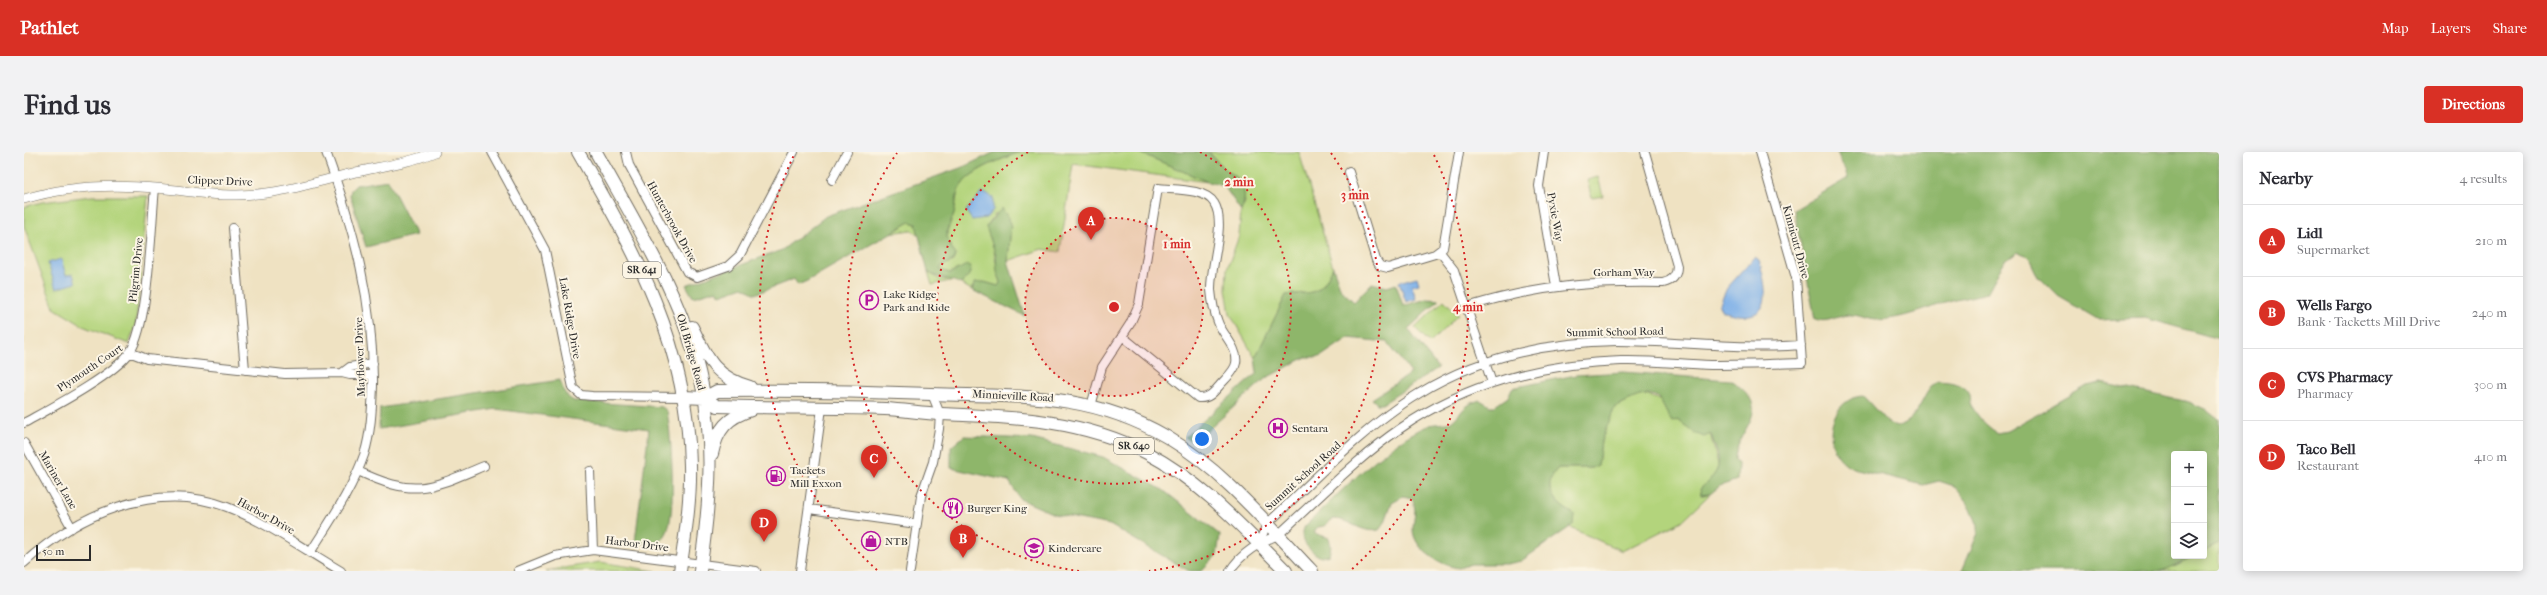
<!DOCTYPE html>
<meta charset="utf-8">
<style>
body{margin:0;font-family:"IM FELL French Canon",serif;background:#f2f2f3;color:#2b2b33}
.controls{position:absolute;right:12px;bottom:12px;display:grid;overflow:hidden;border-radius:4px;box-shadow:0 2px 10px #0003}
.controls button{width:36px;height:36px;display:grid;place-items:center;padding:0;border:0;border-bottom:1px solid #e1e1e2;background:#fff;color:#2b2b33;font:20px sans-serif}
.scale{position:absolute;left:12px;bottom:10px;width:55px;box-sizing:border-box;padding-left:4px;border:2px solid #2b2b2b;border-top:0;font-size:11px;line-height:14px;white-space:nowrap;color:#2b2b2b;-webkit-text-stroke:3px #fcf5e5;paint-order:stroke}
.you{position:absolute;left:1178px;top:287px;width:14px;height:14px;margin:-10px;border:3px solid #fff;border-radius:50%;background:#1a73e8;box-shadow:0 0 0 6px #1a73e833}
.badge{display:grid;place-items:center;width:26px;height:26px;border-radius:50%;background:#d93025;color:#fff;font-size:13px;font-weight:700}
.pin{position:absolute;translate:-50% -33px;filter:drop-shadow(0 1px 2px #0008)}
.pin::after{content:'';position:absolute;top:21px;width:14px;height:12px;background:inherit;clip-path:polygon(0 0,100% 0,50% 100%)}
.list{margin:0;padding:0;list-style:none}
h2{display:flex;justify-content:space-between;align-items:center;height:52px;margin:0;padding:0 16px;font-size:17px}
h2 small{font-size:13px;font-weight:400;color:#7c7c81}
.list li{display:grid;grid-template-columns:26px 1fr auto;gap:12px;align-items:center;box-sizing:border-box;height:72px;padding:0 16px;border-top:1px solid #e1e1e2}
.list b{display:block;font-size:15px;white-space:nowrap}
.list p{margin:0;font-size:13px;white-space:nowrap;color:#7c7c81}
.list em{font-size:13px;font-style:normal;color:#7c7c81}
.icon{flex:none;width:22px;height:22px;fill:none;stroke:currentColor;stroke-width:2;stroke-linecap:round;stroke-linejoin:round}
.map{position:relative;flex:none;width:2195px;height:419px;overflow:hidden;border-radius:4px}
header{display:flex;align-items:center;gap:24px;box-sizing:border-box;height:56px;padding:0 20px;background:#d93025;color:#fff}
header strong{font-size:19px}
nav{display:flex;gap:22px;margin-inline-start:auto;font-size:14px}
.intro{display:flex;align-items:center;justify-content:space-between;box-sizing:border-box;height:96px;padding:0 24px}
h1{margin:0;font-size:28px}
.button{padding:10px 18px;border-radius:4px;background:#d93025;color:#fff;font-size:14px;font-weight:700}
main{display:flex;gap:24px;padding:0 24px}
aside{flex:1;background:#fff;border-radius:4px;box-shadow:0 2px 10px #0003}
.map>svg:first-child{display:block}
.green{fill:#b3d47b;stroke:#6f8053}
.forest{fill:#8eb66b;stroke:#5c704b}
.water{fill:#7cafe8;stroke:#546d8a}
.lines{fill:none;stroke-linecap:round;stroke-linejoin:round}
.minor-casing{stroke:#706b60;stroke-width:10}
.tertiary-casing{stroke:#706b60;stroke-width:10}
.primary-casing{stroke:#706b60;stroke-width:14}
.minor{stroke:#fff;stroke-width:8}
.tertiary{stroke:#fff;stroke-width:9}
.primary{stroke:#fff;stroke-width:12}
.ring{fill:none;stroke:#d62828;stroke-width:2;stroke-dasharray:2 4}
.labels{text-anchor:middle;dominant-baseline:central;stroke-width:4;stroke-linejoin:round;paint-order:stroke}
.shield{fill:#fcf5e5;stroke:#6a6863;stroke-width:1}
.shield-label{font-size:10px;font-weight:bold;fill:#2b2b2b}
.street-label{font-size:11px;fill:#2b2b2b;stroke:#fcf5e5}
.poi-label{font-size:11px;fill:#2b2b2b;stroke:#fcf5e5;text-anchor:start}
.centre{fill:#d62828;stroke:#fcf5e5;stroke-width:2}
.ring-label{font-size:12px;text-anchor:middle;font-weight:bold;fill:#d62828;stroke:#fcf5e5;stroke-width:4;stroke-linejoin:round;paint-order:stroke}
</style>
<header>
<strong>Pathlet</strong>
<nav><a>Map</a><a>Layers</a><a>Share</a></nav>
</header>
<div class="intro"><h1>Find us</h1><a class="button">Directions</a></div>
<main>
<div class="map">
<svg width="2195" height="419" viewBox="0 0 2195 419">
<rect width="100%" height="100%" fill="#fcf5e5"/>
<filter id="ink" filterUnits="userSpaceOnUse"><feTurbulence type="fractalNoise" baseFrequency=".025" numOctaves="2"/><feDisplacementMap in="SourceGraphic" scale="8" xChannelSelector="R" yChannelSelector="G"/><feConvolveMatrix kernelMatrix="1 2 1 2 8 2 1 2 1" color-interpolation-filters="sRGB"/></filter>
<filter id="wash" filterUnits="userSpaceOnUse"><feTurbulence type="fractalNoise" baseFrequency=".012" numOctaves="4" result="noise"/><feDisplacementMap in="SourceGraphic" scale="16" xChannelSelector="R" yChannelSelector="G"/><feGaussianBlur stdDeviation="0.9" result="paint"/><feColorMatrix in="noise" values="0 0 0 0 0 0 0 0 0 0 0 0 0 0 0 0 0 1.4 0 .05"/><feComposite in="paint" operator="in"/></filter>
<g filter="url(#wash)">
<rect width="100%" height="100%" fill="#efe2c2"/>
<!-- green -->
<path class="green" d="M 995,0 L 1114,0 L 1184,30 L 1049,12 L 1036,100 L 1018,97 L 984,109 L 986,84 L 972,61 L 962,75 C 972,92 970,112 977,130 L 974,134 L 960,130 L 948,135 L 948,138 L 937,132 L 945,123 L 934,117 L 926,121 L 916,118 L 918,114 L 930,109 L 932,104 C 918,80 922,84 930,61 C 932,54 932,43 935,37 C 946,17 976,9 995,0 Z
M 1185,0 L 1275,0 L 1309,115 C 1295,145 1292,139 1262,143 L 1231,206 L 1206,162 L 1202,137 L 1203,117 L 1215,84 L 1217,59 L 1221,50 L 1215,27 L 1202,19 Z
M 1574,25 L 1579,44 L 1568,46 L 1563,28 Z
M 68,44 L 124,44 L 112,171 L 105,192 L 61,175 L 30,156 L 0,74 L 0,55 L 18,50 Z
M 886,70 L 892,72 L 895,83 L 887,78 L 867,81 Z
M 904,120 L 915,127 L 930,128 L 908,133 Z
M 1420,148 L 1434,163 L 1406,191 L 1391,176 Z
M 1624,243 L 1637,249 L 1648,270 L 1654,268 L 1671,281 L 1686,281 L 1695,316 L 1677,343 L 1686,342 L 1658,369 L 1598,399 L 1547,376 L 1550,362 C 1530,351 1515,336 1534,316 L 1567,316 L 1574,313 L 1577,289 L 1591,255 L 1614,244 Z
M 2195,392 L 2195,419 L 2138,419 L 2170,404 L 2180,404 L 2180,399 Z
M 576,410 L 632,419 L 522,419 Z"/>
<!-- forest -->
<path class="forest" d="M 971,0 L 995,0 C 975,9 946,17 935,37 C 932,43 932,54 930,61 C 922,84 918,80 932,103 L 930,108 L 918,114 L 916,118 L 926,121 L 944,113 L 947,115 L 945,123 L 937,132 C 926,126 915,127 904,120 L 892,72 L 886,70 L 783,129 L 774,133 L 770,127 L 731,142 L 719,135 L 696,143 L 693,138 L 669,145 L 662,133 L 758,98 L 802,64 L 939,15 Z
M 1114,0 L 1185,0 C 1199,23 1231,26 1217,59 L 1200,34 L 1184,30 Z
M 1813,0 L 2195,0 L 2195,187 L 2121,166 L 2075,168 L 2034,144 L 2015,125 L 2007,108 L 2002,103 L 1994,100 L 1980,110 L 1963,141 C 1952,144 1939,146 1928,149 C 1902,156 1880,167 1853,168 C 1843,168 1835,162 1824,163 C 1812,164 1803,172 1791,167 L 1770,58 L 1824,26 Z
M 364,28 L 392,83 L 342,95 L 326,43 L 327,38 L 332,33 Z
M 978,56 L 987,71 L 984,109 L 1001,164 L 948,138 L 951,131 L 960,130 L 974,134 L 977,130 L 973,120 L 972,103 L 962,75 Z
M 1309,115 L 1317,138 L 1330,150 L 1348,131 L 1363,135 L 1372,132 L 1379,154 L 1403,147 L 1415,148 L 1384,177 L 1414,216 L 1358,252 L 1353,252 L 1348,247 L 1387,221 L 1363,190 L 1324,186 L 1296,205 L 1282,205 L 1242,226 L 1174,287 L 1167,289 L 1161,285 L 1233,221 L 1231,206 L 1262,143 C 1292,139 1295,145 1309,115 Z
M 1599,220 L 1706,228 C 1755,259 1711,275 1711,308 L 1714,312 L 1713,328 L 1696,334 L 1686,342 L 1677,343 L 1676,337 C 1701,315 1696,311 1687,282 L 1680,285 L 1671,281 L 1654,268 L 1648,270 C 1643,263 1641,257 1637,250 C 1628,233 1603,250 1591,255 L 1577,289 L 1574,313 L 1567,316 L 1534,316 C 1516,335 1531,352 1550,362 L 1549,373 L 1497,409 L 1483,412 L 1447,412 L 1435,416 C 1418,414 1388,397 1389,376 C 1390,364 1393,358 1388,346 L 1379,344 L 1368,350 L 1361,370 L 1355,378 C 1337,382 1326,367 1309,367 L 1300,374 L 1294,375 L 1290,381 L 1305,386 L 1307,394 L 1305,403 L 1297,405 C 1285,399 1274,388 1281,374 C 1314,343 1364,289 1406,273 C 1413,271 1420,272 1427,270 C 1440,260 1437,254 1456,248 L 1466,254 L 1471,254 L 1484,245 L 1488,236 L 1552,223 Z
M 536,228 C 539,237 541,245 550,249 L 638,255 L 643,259 C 647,281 654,370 640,385 C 632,394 621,391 611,390 L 625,277 L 472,257 L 355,277 L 356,256 Z
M 1915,229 C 1927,230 1941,231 1946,243 C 1947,246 1946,249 1947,252 C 1952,264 1963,274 1973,281 L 1983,279 L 2063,234 L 2077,231 L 2165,250 L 2181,257 L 2195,268 L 2195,392 L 2180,399 L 2180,302 L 2150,302 L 2150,404 L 2170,404 L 2138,419 L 1938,419 L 1954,381 L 1954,374 L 1947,356 L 1933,337 L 1927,333 L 1915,329 L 1899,333 L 1829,316 C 1793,299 1805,246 1839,244 L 1863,270 L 1872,275 C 1900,265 1896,239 1915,229 Z
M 940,284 L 1008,287 L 1079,305 L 1139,338 L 1196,383 L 1193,403 L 1177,419 L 1165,419 L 1086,373 L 1030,362 L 996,347 L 985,329 L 927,316 L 927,295 Z"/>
<!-- water -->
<path class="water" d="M 957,41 L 964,42 L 969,46 L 969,58 L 962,66 L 948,68 L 942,59 Z
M 1731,105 L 1735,108 C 1746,145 1747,175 1698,159 L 1695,154 L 1703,136 Z
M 37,107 L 42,123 L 49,122 L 52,131 L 32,137 L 24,111 Z
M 1393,125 L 1395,132 L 1388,134 L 1392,147 L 1382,150 L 1375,130 Z"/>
</g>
<g filter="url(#ink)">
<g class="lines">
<defs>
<path id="minor" d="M 468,0 L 521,98 L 549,236 L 557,243 L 568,244 L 660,245
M 602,0 L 605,13 L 663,120 L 673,125 L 704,114 L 716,103 L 770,0
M 1520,0 L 1515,34 L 1532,134
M 1325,20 L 1352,108 L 1356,114 L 1364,116 L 1411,102 L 1419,96 L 1435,0
M 808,28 L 823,0
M 209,76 L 221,218
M 1416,100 L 1430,118 L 1468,231
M 1443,155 C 1514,133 1567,130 1639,131 C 1649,129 1653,123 1653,114 L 1621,0
M 105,200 L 123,207 L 261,222 L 318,221 L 326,223 L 349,223
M 318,221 L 326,215 L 349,211
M 1067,254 L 1078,215 L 1106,172 L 1115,152 L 1134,36 C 1150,38 1181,36 1190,51 C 1203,71 1186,114 1187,138 C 1188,149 1190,160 1194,170 C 1198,182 1215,197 1212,211 C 1211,219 1202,226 1196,233 C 1190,240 1185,247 1174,246 L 1098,184
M 0,271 C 27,256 89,224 106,200 C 125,172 127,74 131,36
M 0,291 L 48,376
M 334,319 C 391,346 405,337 460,314
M 566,319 L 569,398
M 785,357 L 893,372
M 1235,391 L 1243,372 C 1289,329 1341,274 1394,242 C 1454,205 1524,190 1593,189 C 1655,189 1716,198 1777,193
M 286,401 C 306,369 328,338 340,303 C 347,281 348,257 349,234 C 350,152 330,76 302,0
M 0,411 C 54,362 131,328 203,355 C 242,370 281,398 317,419
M 494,419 L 531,404 L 569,398 L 732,419
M 776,419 L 798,256
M 886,419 L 897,344 L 909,310 L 915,277 L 916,262 L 908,242
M 1206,419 C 1217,401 1235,391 1254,383 C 1294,347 1333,306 1377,276 C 1441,232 1520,211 1597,209 C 1627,208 1657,212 1687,213 C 1718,213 1748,212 1778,211 L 1772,126 L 1736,0"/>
<path id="tertiary" d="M 0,47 C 42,34 88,32 132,36 C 159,38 186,44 213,43 C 254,43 292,30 332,20 C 359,14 385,11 411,0"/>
<path id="primary" d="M 554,0 C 612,100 664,194 666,313 C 667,349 661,384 656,419
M 572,0 C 613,74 661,149 678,233 C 691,294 685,358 676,419
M 668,175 C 683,206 690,225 726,235
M 660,245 L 680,246 L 693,254 C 749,256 805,255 861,257 C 880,258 898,261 917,262 C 988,265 1058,267 1123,301 C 1178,330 1219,376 1262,419
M 680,246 L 693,239 C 764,238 835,239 907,242 C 994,245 1064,239 1143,285 C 1200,319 1243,372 1288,419
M 688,302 C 693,277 704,265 727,258"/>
</defs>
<!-- minor casing -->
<use href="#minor" class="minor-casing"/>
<!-- tertiary casing -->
<use href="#tertiary" class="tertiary-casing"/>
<!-- primary casing -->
<use href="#primary" class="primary-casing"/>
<!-- minor -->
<use href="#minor" class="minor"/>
<!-- tertiary -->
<use href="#tertiary" class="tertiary"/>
<!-- primary -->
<use href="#primary" class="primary"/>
</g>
</g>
<!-- distance rings -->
<circle cx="1090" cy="155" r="89" fill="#d62828" fill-opacity=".12"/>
<g class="ring">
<circle cx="1090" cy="155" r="89"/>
<path d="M1176 0A177 177 0 1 1 1004 0"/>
<path d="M1055 419A266 266 0 0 1 873 1M1307 1A266 266 0 0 1 1125 419"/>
<path d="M853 418A354 354 0 0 1 770 3M1410 3A354 354 0 0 1 1327 418"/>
</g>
<!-- icons -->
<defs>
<symbol id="parking-ring" viewBox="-11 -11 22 22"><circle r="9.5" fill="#fcf5e5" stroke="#b5179e" stroke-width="1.5"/><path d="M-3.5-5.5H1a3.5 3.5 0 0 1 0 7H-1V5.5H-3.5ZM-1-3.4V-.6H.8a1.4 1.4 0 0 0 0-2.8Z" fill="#b5179e"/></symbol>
<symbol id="hospital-ring" viewBox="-11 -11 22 22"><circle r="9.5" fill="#fcf5e5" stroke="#b5179e" stroke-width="1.5"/><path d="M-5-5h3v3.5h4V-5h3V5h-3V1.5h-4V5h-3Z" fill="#b5179e"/></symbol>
<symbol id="fuel-ring" viewBox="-11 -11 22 22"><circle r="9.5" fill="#fcf5e5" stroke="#b5179e" stroke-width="1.5"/><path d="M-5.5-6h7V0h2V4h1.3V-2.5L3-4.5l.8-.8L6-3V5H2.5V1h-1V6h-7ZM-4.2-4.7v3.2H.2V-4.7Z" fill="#b5179e"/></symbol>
<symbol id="restaurant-ring" viewBox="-11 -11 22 22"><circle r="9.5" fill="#fcf5e5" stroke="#b5179e" stroke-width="1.5"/><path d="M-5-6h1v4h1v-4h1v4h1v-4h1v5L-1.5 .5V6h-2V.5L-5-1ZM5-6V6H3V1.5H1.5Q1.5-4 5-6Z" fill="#b5179e"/></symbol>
<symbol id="shop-ring" viewBox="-11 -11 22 22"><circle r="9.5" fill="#fcf5e5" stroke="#b5179e" stroke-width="1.5"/><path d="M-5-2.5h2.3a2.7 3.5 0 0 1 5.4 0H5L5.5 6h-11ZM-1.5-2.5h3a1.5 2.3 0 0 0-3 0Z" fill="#b5179e"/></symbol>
<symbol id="school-ring" viewBox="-11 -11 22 22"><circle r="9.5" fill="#fcf5e5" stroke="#b5179e" stroke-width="1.5"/><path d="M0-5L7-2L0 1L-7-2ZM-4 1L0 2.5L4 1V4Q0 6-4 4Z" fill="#b5179e"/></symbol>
</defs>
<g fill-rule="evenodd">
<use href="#parking-ring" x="834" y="137" width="22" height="22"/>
<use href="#hospital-ring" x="1243" y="265" width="22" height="22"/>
<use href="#fuel-ring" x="741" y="313" width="22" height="22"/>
<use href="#restaurant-ring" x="918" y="345" width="22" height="22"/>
<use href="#shop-ring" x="836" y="378" width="22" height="22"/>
<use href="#school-ring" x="999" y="385" width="22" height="22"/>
</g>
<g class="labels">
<!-- shield labels -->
<g class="shield">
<rect x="599" y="110" width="38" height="16" rx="3"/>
<rect x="1090" y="286" width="40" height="16" rx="3"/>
</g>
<g class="shield-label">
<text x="618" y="118">SR 641</text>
<text x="1110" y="294">SR 640</text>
</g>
<!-- street labels -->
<g class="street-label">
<text transform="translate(196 29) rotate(2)">Clipper Drive</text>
<text transform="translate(1531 65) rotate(80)">Pyxie Way</text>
<text transform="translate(648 70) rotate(61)">Hunterbrook Drive</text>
<text transform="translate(1772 90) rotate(75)">Kinnicutt Drive</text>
<text transform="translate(112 118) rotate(-84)">Pilgrim Drive</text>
<text x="1600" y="120">Gorham Way</text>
<text transform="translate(546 166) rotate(80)">Lake Ridge Drive</text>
<text transform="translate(1591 180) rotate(-1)">Summit School Road</text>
<text transform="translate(667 200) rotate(74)">Old Bridge Road</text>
<text transform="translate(336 205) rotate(-92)">Mayflower Drive</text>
<text transform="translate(66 216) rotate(-34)">Plymouth Court</text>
<text transform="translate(989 244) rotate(3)">Minnieville Road</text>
<text transform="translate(1279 324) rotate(-42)">Summit School Road</text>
<text transform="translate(34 328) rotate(60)">Mariner Lane</text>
<text transform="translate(242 364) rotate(29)">Harbor Drive</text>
<text transform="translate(613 392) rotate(7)">Harbor Drive</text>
</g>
<!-- poi labels -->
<g class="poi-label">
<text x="859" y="142">Lake Ridge<tspan x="859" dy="13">Park and Ride</tspan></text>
<text x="1268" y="276">Sentara</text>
<text x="766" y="318">Tackets<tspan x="766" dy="13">Mill Exxon</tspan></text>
<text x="943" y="356">Burger King</text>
<text x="861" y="389">NTB</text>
<text x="1024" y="396">Kindercare</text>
</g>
</g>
<circle cx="1090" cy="155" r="6" class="centre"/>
<g class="ring-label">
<text x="1215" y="34">2 min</text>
<text x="1331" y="47">3 min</text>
<text x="1153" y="96">1 min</text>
<text x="1444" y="159">4 min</text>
</g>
</svg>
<div class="controls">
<button>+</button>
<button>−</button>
<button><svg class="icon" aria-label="layers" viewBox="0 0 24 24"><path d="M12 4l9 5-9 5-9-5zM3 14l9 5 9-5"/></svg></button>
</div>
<div class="scale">50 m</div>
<div class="you"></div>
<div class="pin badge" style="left:1067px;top:88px">A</div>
<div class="pin badge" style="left:939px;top:406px">B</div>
<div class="pin badge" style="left:850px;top:326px">C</div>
<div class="pin badge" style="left:740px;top:390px">D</div>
</div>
<aside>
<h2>Nearby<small>4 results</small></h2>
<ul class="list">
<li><span class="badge">A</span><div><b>Lidl</b><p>Supermarket</p></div><em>210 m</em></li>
<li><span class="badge">B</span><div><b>Wells Fargo</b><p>Bank · Tacketts Mill Drive</p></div><em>240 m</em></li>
<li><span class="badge">C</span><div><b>CVS Pharmacy</b><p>Pharmacy</p></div><em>300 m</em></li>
<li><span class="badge">D</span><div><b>Taco Bell</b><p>Restaurant</p></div><em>410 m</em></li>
</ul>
</aside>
</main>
